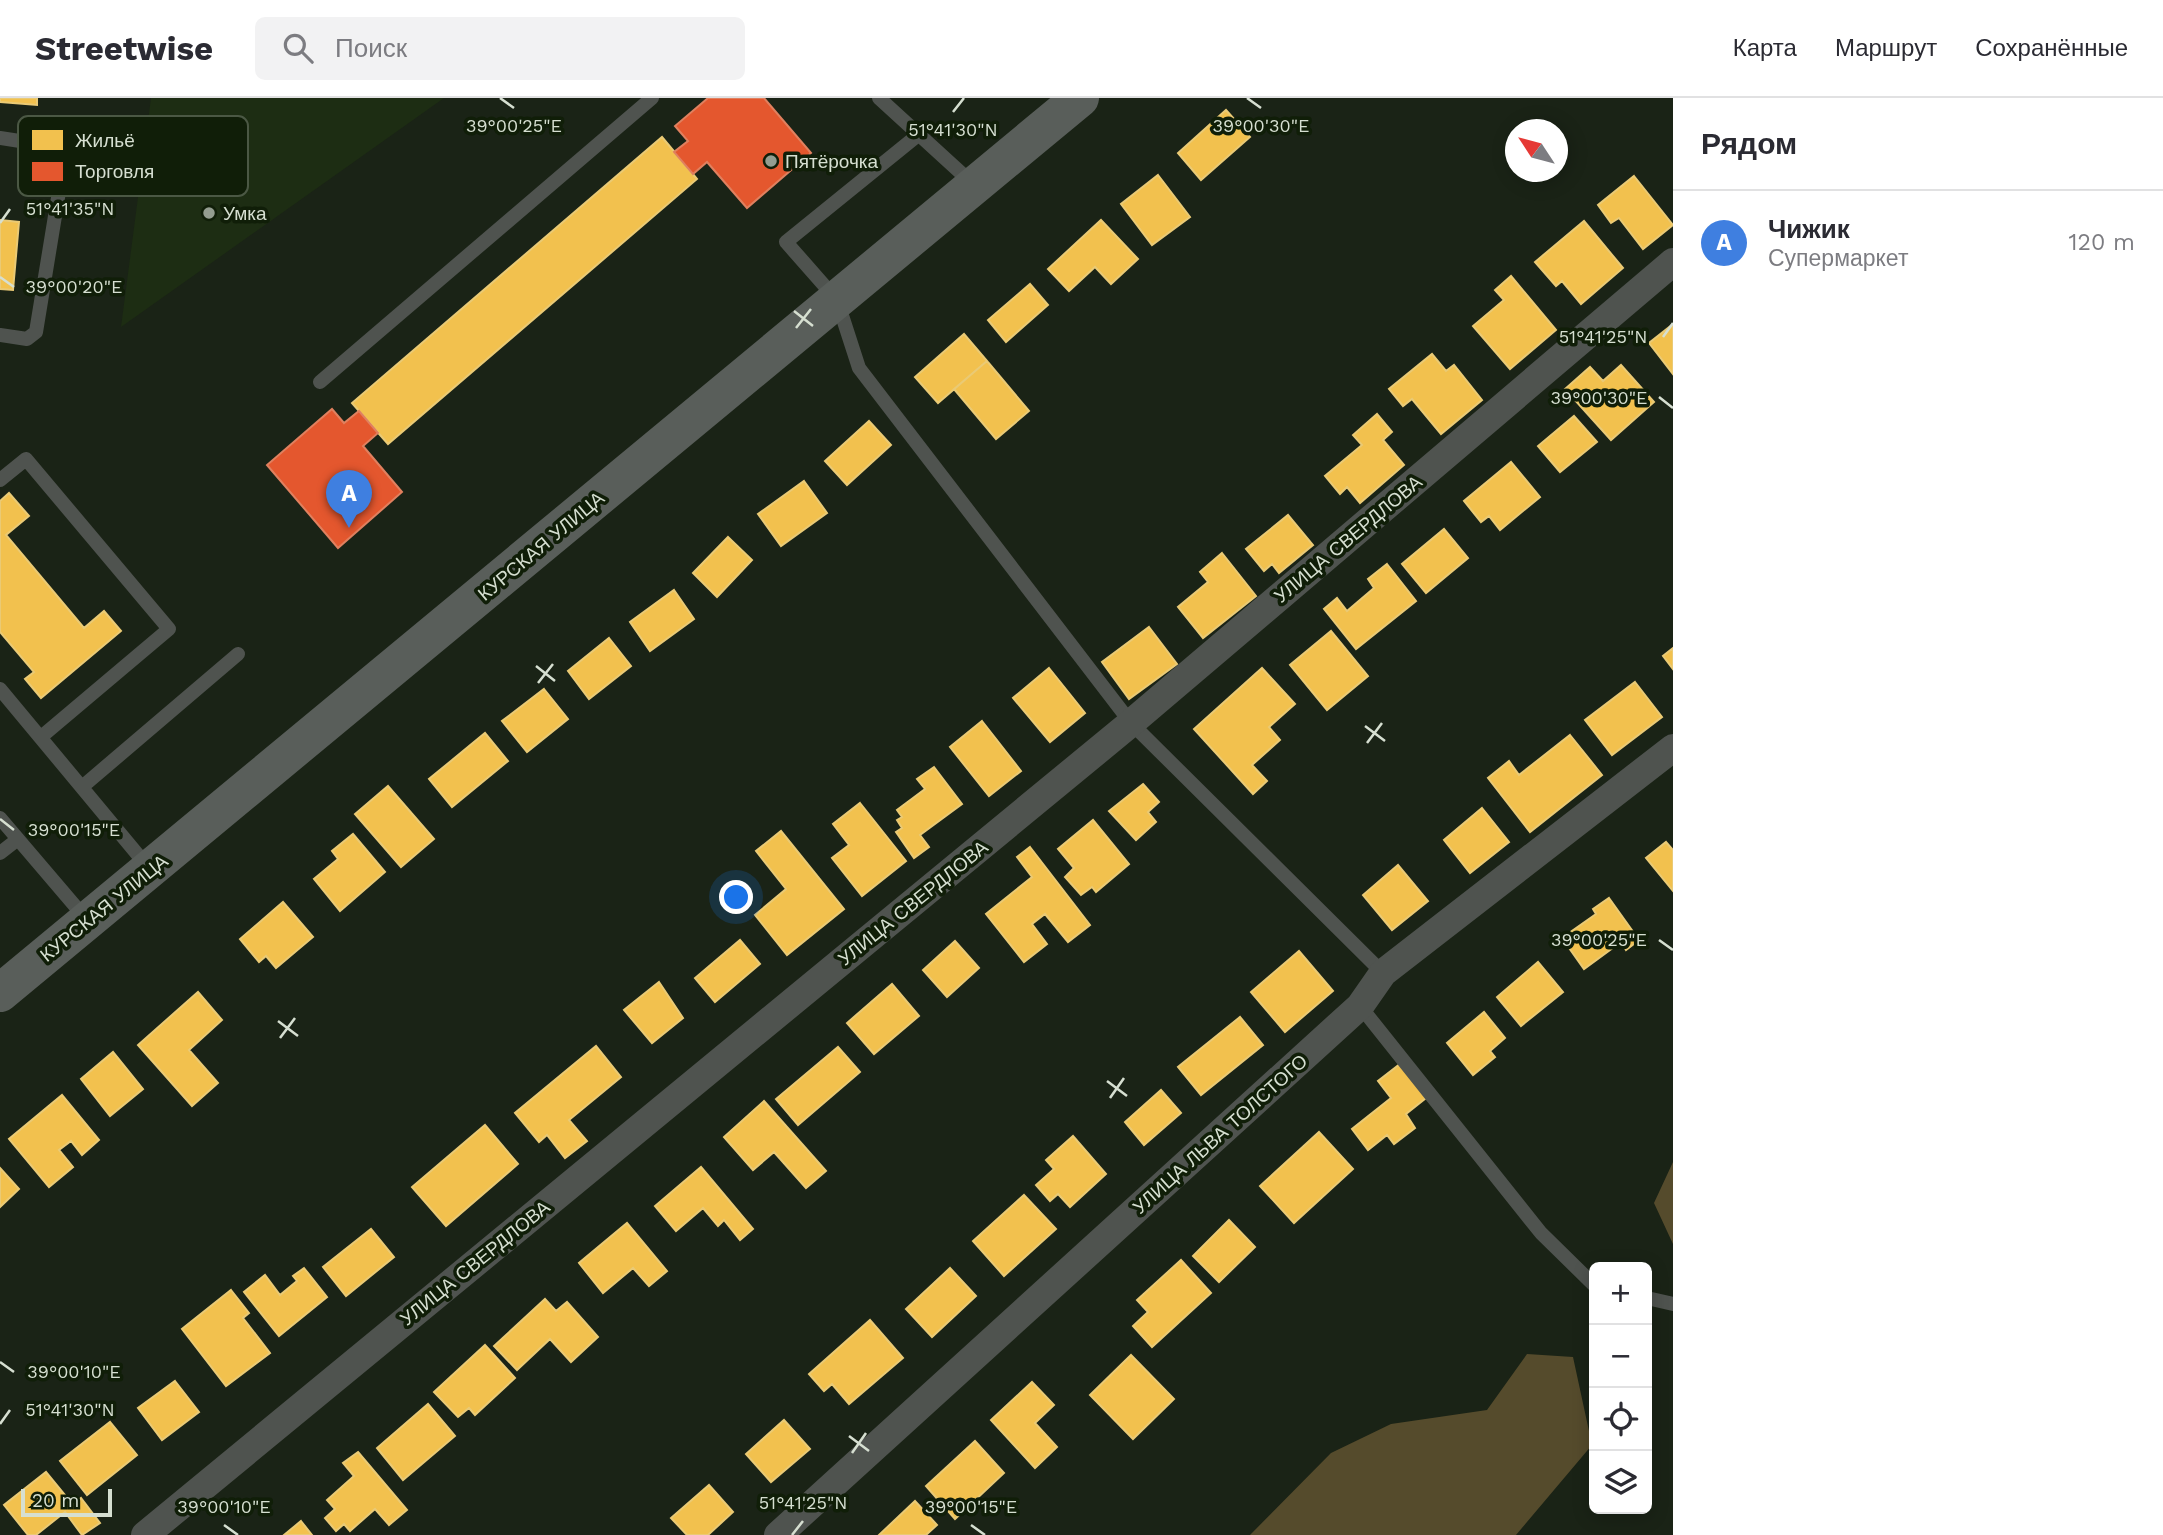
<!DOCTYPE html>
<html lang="ru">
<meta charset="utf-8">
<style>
body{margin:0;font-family:"Work Sans",sans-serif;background:#f2f2f3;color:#2b2b33}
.controls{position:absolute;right:21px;bottom:21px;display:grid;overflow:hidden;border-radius:10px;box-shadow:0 4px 18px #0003}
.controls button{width:63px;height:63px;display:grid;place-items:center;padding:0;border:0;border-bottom:2px solid #e1e1e2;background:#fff;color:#2b2b33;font:35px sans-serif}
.compass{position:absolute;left:1505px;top:21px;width:63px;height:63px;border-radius:50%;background:#fff;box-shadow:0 4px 18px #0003;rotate:306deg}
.scale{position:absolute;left:21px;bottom:18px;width:91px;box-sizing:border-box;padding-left:7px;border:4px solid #d6dfd1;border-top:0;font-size:19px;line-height:24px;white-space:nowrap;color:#d6dfd1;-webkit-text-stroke:5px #101e08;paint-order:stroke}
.you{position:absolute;left:737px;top:800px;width:24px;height:24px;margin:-18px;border:5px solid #fff;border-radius:50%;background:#1a73e8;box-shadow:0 0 0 10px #1a73e833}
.badge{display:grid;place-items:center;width:46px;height:46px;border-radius:50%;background:#d93025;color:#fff;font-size:23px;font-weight:700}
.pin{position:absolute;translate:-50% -58px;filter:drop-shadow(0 2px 4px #0008)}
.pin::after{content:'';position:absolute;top:37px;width:24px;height:21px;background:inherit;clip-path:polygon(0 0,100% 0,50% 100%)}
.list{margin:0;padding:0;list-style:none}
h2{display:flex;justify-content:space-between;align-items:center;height:91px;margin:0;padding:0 28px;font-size:30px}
h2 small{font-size:23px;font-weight:400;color:#7c7c81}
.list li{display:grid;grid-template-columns:46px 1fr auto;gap:21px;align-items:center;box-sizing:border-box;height:105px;padding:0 28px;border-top:2px solid #e1e1e2}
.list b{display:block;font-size:26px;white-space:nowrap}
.list p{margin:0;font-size:23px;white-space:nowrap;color:#7c7c81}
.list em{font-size:23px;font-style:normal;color:#7c7c81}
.icon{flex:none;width:38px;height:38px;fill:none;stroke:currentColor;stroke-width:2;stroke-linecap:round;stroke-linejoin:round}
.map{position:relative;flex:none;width:1673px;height:1437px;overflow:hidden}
header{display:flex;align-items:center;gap:42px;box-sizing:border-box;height:98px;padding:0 35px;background:#fff;border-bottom:2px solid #e1e1e2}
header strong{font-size:33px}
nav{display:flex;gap:38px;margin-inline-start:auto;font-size:24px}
.search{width:490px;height:63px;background:#f2f2f3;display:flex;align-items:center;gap:18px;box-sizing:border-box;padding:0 24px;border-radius:10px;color:#7c7c81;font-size:26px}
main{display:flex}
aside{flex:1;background:#fff}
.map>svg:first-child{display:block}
.built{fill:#1d2d13}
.forest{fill:#554b2c}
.homes{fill:#f2c14e;stroke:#eaca75;stroke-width:2}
.shops{fill:#e4572e;stroke:#e0805f;stroke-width:2}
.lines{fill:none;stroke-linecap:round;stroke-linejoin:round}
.lane{stroke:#4f534f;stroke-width:14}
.street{stroke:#4f534f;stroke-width:28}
.secondary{stroke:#595e5a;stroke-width:38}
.ticks{fill:none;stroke:#d6dfd1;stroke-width:2.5}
.poi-dot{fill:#949d90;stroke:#101e08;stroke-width:2.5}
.labels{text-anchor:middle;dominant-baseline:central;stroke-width:7;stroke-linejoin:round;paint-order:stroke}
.poi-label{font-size:19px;fill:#d6dfd1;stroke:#101e08;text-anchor:start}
.street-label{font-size:19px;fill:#d6dfd1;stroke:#101e08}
.key{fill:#101e08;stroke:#4b5844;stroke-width:2}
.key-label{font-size:19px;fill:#d6dfd1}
.ticks-label{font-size:18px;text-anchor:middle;fill:#d6dfd1;stroke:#101e08;stroke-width:7;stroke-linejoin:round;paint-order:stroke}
</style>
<header>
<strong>Streetwise</strong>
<div class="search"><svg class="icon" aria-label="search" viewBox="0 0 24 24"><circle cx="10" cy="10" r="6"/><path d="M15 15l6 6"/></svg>Поиск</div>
<nav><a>Карта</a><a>Маршрут</a><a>Сохранённые</a></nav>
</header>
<main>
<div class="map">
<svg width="1673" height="1437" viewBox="0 0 1673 1437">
<rect width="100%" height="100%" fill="#1a2316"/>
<!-- built -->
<path class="built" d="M 151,0 L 444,0 L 121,229 Z"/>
<!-- forest -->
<path class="forest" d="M 1673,1064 L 1673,1146 L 1654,1105 Z
M 1527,1256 L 1573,1259 L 1592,1347 L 1516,1437 L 1250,1437 L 1331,1355 L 1391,1326 L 1487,1312 Z"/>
<!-- homes -->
<path class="homes" d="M 0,0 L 37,0 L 37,7 L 0,4 Z
M 1226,12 L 1250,39 L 1201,82 L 1178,55 Z
M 662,39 L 697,81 L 388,346 L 352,305 Z
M 1158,77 L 1190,119 L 1152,147 L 1121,106 Z
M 1634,78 L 1673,127 L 1643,151 L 1619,120 L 1611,125 L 1598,107 Z
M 0,122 L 19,124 L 13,192 L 0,191 Z
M 1101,122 L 1138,161 L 1111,186 L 1095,169 L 1069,193 L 1048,171 Z
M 1584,123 L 1623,170 L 1581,206 L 1562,183 L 1556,188 L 1535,164 Z
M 1511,178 L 1556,232 L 1510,271 L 1473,228 L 1504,202 L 1495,192 Z
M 1030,186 L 1048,207 L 1006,244 L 988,222 Z
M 1673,226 L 1673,276 L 1649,245 Z
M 964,236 L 987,263 L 938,305 L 915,279 Z
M 1432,256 L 1446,273 L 1454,267 L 1482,302 L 1441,336 L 1412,301 L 1403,308 L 1389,291 Z
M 987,263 L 1029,313 L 996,341 L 954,291 Z
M 1621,267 L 1654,304 L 1611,342 L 1565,291 L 1590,269 L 1603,283 Z
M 1377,316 L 1392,334 L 1383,342 L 1404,367 L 1360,405 L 1347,389 L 1340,396 L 1325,378 L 1362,347 L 1353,337 Z
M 1574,318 L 1597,344 L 1560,374 L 1538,348 Z
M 869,323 L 891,347 L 847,387 L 825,363 Z
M 1511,364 L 1540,399 L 1500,432 L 1489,418 L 1481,424 L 1464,403 Z
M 804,383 L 827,415 L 781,448 L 758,416 Z
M 9,395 L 29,418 L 6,437 L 84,530 L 104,513 L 121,533 L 41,600 L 25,581 L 34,574 L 0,534 L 0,403 Z
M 1288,417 L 1313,447 L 1279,475 L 1272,466 L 1264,473 L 1246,451 Z
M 1444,431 L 1468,460 L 1426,495 L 1402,466 Z
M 728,439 L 752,462 L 717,499 L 693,475 Z
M 1222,455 L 1256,498 L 1203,540 L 1178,509 L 1208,484 L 1200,474 Z
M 1387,466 L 1416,503 L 1356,551 L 1324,511 L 1337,500 L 1347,513 L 1374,490 L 1368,481 Z
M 674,492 L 694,521 L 650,553 L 630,524 Z
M 1149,529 L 1177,566 L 1129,601 L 1102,564 Z
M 1331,533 L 1368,578 L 1327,612 L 1290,567 Z
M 609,540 L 631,568 L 589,601 L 568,573 Z
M 1673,550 L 1673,571 L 1663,558 Z
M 1049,570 L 1085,615 L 1050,644 L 1013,600 Z
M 1262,570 L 1295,606 L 1269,629 L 1280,642 L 1252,667 L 1267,683 L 1253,696 L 1194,631 Z
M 1635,584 L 1662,619 L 1612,657 L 1585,622 Z
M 544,591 L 568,621 L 527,654 L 502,623 Z
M 982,623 L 1021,673 L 989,698 L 950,649 Z
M 485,635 L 508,663 L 452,709 L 429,681 Z
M 1570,637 L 1602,677 L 1530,734 L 1488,680 L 1509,663 L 1519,677 Z
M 934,669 L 962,706 L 920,737 L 929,749 L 914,760 L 896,734 L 902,730 L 897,722 L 902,719 L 897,712 L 925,691 L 917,681 Z
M 1143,686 L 1159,704 L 1148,714 L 1156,724 L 1136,742 L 1109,713 Z
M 388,688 L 434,741 L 401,769 L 355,716 Z
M 860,705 L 906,763 L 862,798 L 832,760 L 849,747 L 833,726 Z
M 1482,710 L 1509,744 L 1470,775 L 1444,742 Z
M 1093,722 L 1129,766 L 1096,794 L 1092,789 L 1081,797 L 1065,779 L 1074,770 L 1058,751 Z
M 781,733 L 844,811 L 787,857 L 755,817 L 786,791 L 756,753 Z
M 353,736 L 385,774 L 340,813 L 314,781 L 338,761 L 332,753 Z
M 1666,744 L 1673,752 L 1673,793 L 1646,760 Z
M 1030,749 L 1090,827 L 1068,844 L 1045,816 L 1032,826 L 1047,846 L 1024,864 L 986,816 L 1032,779 L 1017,759 Z
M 1398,767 L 1428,803 L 1392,832 L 1363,797 Z
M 1609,800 L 1639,842 L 1626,852 L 1621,844 L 1584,871 L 1562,840 L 1596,816 L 1593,811 Z
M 283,804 L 313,839 L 276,870 L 266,858 L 259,864 L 240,841 Z
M 740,842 L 760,866 L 715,904 L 695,880 Z
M 955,843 L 979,870 L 947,899 L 923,872 Z
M 1299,853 L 1333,893 L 1285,934 L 1251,894 Z
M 1538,864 L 1563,894 L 1521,928 L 1497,899 Z
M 659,884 L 683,920 L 652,945 L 624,912 Z
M 892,886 L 919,918 L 874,956 L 847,925 Z
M 198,894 L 222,922 L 189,952 L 218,985 L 192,1008 L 138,947 Z
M 1484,914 L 1505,940 L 1490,953 L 1495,959 L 1473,977 L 1447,945 Z
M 1240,919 L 1263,947 L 1201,997 L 1178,969 Z
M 596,948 L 621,979 L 569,1022 L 587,1043 L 565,1060 L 547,1037 L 539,1044 L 515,1015 Z
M 838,949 L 860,974 L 798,1027 L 776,1001 Z
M 113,954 L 143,991 L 110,1018 L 81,981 Z
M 1400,966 L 1426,1000 L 1406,1016 L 1415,1030 L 1394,1046 L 1387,1037 L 1368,1052 L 1352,1031 L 1391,1000 L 1378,983 Z
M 1161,992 L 1181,1015 L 1144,1047 L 1125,1024 Z
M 62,997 L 99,1042 L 82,1057 L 71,1043 L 59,1052 L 73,1069 L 49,1089 L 9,1041 Z
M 764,1003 L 826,1073 L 806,1090 L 774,1054 L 753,1072 L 724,1039 Z
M 485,1027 L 518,1066 L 446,1128 L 412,1089 Z
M 1319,1034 L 1353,1071 L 1294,1125 L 1260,1088 Z
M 1073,1038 L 1106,1076 L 1070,1109 L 1058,1096 L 1050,1103 L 1036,1087 L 1054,1071 L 1046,1062 Z
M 701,1069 L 753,1131 L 740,1142 L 724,1122 L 718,1128 L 703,1110 L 676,1133 L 655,1108 Z
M 0,1070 L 19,1091 L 0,1109 Z
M 1024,1097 L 1056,1131 L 1004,1178 L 973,1143 Z
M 1229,1122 L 1255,1149 L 1219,1184 L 1193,1158 Z
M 627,1125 L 667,1173 L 649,1188 L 633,1170 L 603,1195 L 579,1165 Z
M 371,1131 L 394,1159 L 346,1198 L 323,1169 Z
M 1181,1162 L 1211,1195 L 1152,1249 L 1133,1228 L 1148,1214 L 1137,1202 Z
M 304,1170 L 327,1199 L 279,1238 L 244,1194 L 265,1177 L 280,1197 L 297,1183 L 293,1178 Z
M 950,1170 L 976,1198 L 932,1239 L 906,1211 Z
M 231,1192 L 249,1215 L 243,1220 L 270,1255 L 226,1288 L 182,1231 Z
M 545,1201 L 556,1213 L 567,1204 L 598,1239 L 571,1264 L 550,1241 L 517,1272 L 494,1248 Z
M 870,1222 L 903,1260 L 849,1306 L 832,1286 L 824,1293 L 809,1276 Z
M 485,1247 L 515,1280 L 475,1317 L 469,1310 L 458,1319 L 434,1294 Z
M 1131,1257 L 1174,1301 L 1133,1341 L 1090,1297 Z
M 175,1283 L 199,1314 L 162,1342 L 138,1310 Z
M 1032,1284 L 1054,1307 L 1035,1325 L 1057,1349 L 1035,1370 L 991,1322 Z
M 428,1306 L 455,1338 L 403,1382 L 377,1350 Z
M 784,1322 L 810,1351 L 771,1384 L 746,1356 Z
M 110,1324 L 137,1357 L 87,1397 L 60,1363 Z
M 975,1343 L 1004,1375 L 955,1421 L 926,1388 Z
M 358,1354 L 407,1412 L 389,1427 L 375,1411 L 350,1433 L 344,1426 L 336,1433 L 325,1420 L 335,1411 L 327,1402 L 354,1378 L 343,1365 Z
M 46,1374 L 73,1407 L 81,1400 L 100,1425 L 82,1437 L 65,1414 L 36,1437 L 28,1437 L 4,1407 Z
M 709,1387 L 733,1414 L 708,1437 L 687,1437 L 671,1420 Z
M 915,1403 L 937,1427 L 926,1437 L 879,1437 Z
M 301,1423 L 312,1437 L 284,1437 Z"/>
<!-- shops -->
<path class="shops" d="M 708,0 L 764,0 L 811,55 L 747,110 L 707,64 L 693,76 L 674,54 L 688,43 L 675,28 Z
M 332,311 L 344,325 L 359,313 L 378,335 L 363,348 L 402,394 L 338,450 L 267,367 Z"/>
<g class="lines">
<!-- lane -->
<path class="lane" d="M 879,0 L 972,85
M 918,37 L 786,144 L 837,202 L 859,270 L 1131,625 L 1383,875
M 0,40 L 52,48 L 65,57 L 36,234 L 27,241 L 0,237
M 320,284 L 652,0
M 0,382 L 26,361 L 169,531 L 41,639
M 0,591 L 148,769
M 82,689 L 238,556
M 0,720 L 87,822
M 0,755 L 18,741
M 1360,908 L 1541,1135 L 1594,1187
M 1647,1200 L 1673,1206"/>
<!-- street -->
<path class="street" d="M 145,1437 L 1131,625 L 1673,164
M 778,1437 L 1360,908 L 1383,875 L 1673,650"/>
<!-- secondary -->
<path class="secondary" d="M 0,895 L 1080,0"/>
</g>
<!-- ticks -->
<path class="ticks" d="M 500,0 L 514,10M 1247,0 L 1261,10M 953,14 L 964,0M 0,125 L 10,111M 0,179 L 14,189M 794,213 L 813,228M 796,230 L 811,211M 1663,239 L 1673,225M 1659,299 L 1673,310M 536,568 L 555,583M 538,585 L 553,566M 1365,628 L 1385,643M 1367,645 L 1382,625M 0,721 L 14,732M 1659,842 L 1673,852M 278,923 L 298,938M 280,940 L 295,920M 1107,983 L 1127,998M 1110,1000 L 1124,980M 0,1264 L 14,1274M 0,1326 L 10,1312M 849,1338 L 869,1353M 852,1355 L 866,1335M 224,1427 L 238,1437M 971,1427 L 985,1437M 792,1437 L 803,1423"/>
<!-- markers -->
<g class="poi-dot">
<circle cx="771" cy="63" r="7"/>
<circle cx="209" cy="115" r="7"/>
</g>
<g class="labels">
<!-- poi labels -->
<g class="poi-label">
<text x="785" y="63">Пятёрочка</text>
<text x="223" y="115">Умка</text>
</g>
<!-- street labels -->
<g class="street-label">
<text transform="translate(1348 441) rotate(-40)">УЛИЦА СВЕРДЛОВА</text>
<text transform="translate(541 448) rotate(-40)">КУРСКАЯ УЛИЦА</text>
<text transform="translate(913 805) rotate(-39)">УЛИЦА СВЕРДЛОВА</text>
<text transform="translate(104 810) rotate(-39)">КУРСКАЯ УЛИЦА</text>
<text transform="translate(1220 1036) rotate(-42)">УЛИЦА ЛЬВА ТОЛСТОГО</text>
<text transform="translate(475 1165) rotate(-39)">УЛИЦА СВЕРДЛОВА</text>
</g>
</g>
<!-- legend -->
<rect x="18" y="18" width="230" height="80" rx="10" class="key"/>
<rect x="32" y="32" width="31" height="20" fill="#f2c14e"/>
<rect x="32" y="64" width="31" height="19" fill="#e4572e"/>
<g class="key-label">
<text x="75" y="49">Жильё</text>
<text x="75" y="80">Торговля</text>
</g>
<g class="ticks-label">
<text x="514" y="34">39°00'25"E</text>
<text x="1261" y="34">39°00'30"E</text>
<text x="953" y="38">51°41'30"N</text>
<text x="70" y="117">51°41'35"N</text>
<text x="74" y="195">39°00'20"E</text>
<text x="1603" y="245">51°41'25"N</text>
<text x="1599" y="306">39°00'30"E</text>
<text x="74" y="738">39°00'15"E</text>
<text x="1599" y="848">39°00'25"E</text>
<text x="74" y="1280">39°00'10"E</text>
<text x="70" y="1318">51°41'30"N</text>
<text x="803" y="1411">51°41'25"N</text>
<text x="224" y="1415">39°00'10"E</text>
<text x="971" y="1415">39°00'15"E</text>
</g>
</svg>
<div class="controls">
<button>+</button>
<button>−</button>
<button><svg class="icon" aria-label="locate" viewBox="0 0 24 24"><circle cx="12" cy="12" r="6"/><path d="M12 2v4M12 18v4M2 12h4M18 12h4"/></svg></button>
<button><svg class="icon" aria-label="layers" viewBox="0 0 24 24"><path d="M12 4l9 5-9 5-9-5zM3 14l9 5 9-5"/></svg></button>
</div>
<svg class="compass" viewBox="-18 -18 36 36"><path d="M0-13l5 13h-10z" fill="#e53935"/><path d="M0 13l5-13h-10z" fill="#7c7c81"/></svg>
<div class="scale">20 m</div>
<div class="you"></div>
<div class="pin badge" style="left:349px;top:430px;background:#3f7fe0">A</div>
</div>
<aside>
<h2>Рядом<small></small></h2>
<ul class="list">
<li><span class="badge" style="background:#3f7fe0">A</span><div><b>Чижик</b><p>Супермаркет</p></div><em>120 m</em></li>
</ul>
</aside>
</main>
